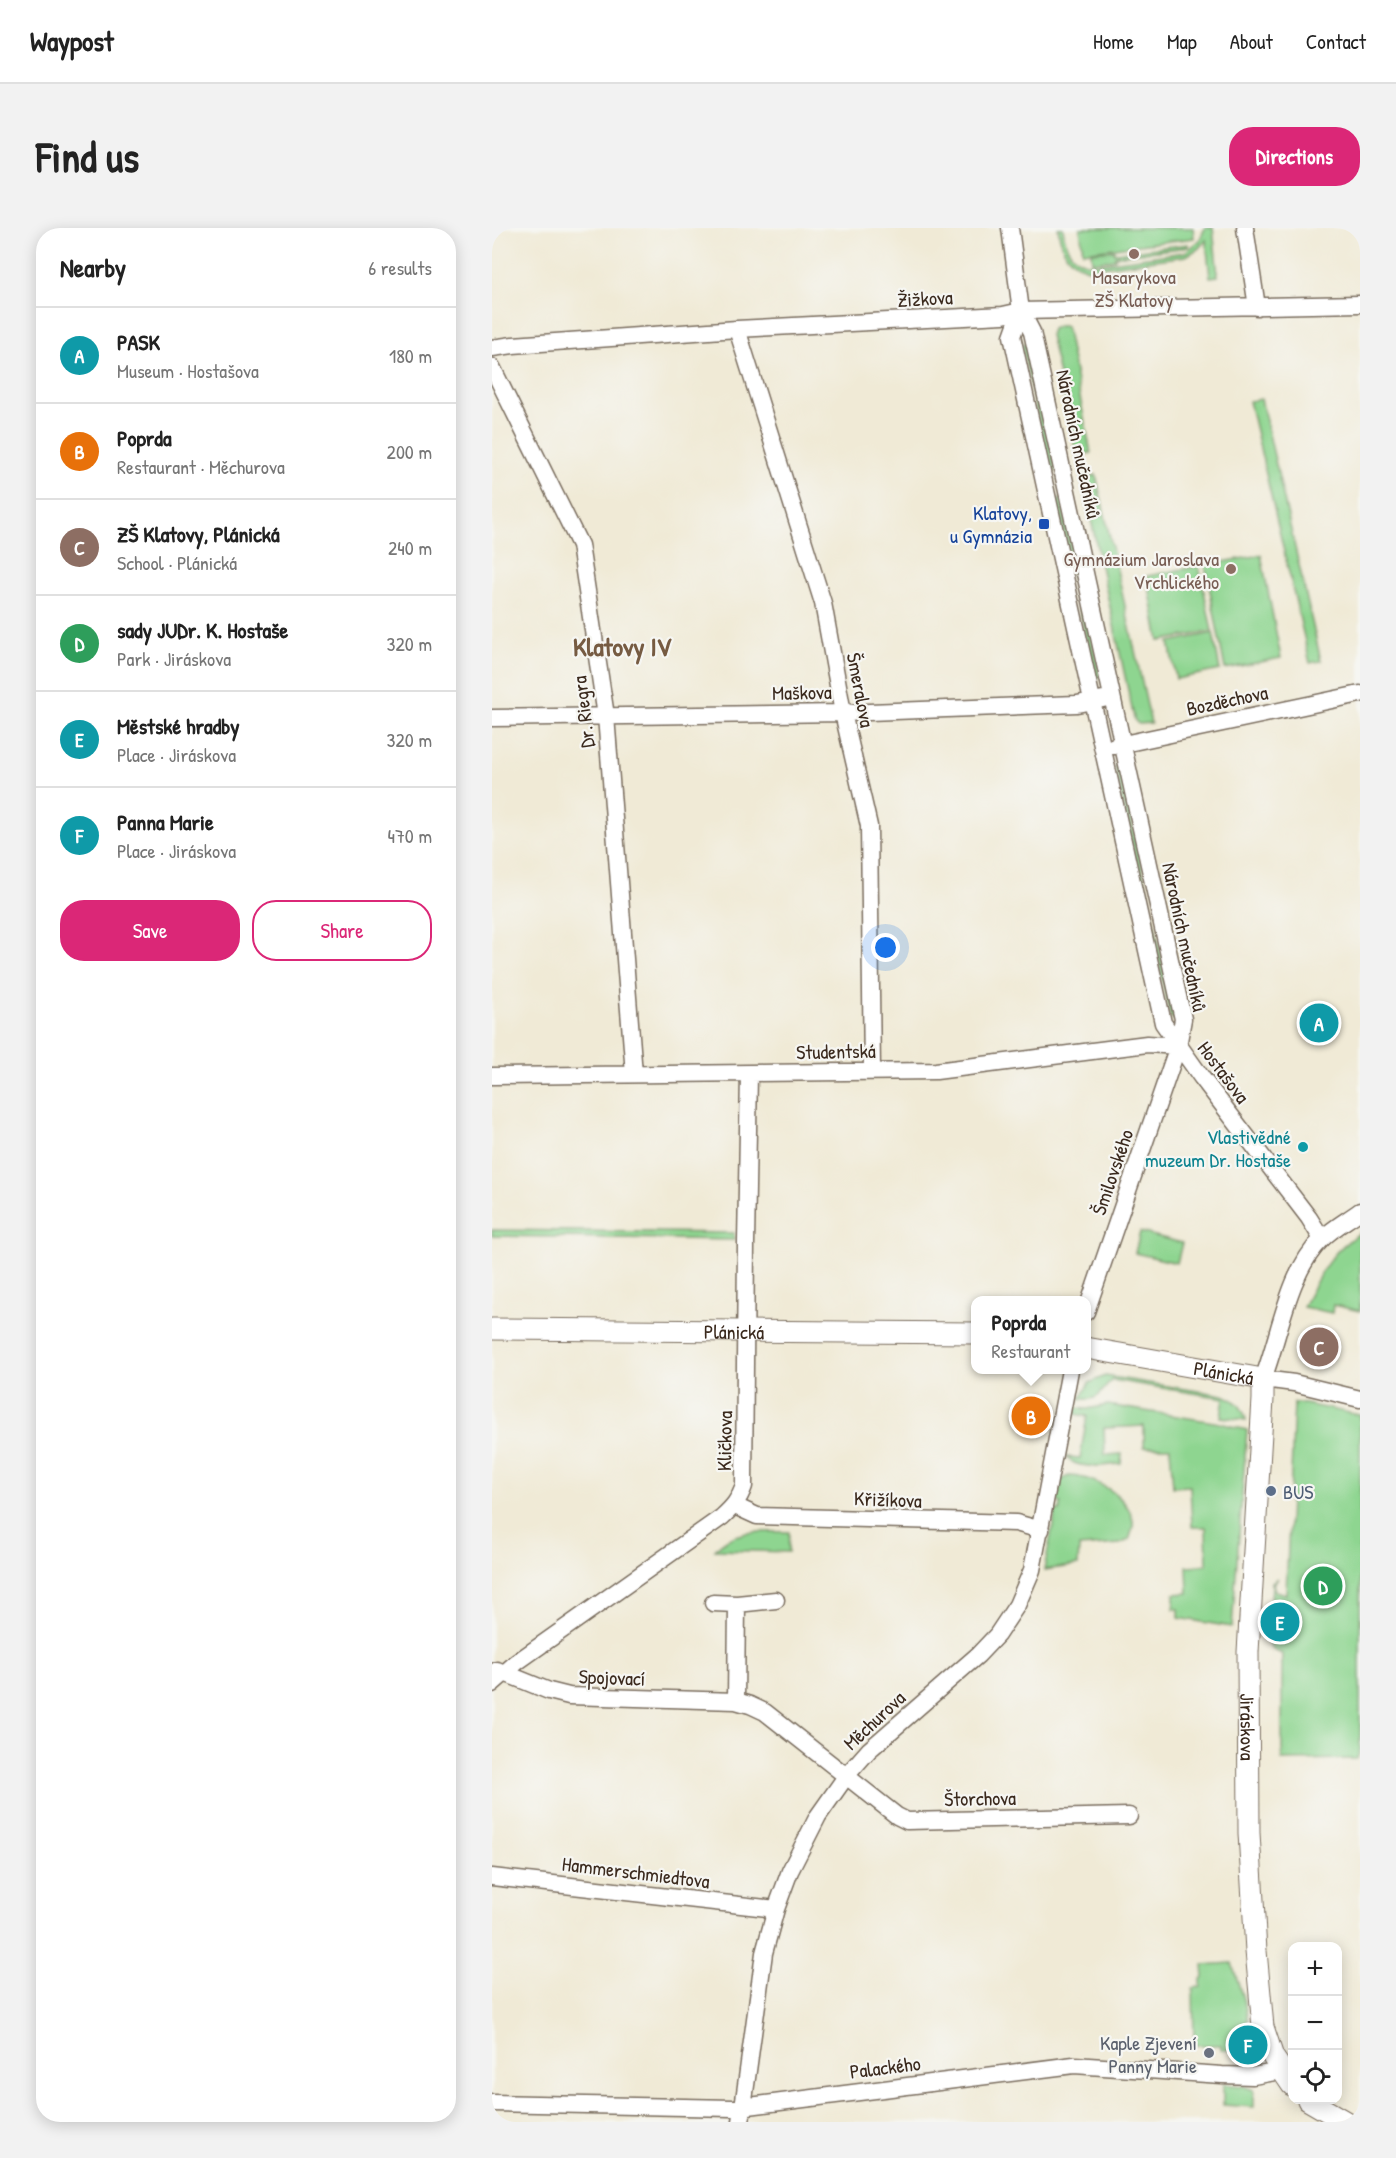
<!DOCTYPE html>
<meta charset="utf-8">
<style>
body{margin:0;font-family:"Patrick Hand",sans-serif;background:#f2f2f2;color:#222}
.controls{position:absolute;right:18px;bottom:18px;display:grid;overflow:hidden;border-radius:12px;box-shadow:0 3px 15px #0003}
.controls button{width:54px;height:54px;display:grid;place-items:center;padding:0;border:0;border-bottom:2px solid #e0e0e0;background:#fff;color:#222;font:30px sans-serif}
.you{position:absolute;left:394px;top:720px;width:21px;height:21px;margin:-15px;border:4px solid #fff;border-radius:50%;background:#1a73e8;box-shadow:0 0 0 9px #1a73e833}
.badge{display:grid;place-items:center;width:39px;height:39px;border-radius:50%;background:#db2777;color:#fff;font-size:20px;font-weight:700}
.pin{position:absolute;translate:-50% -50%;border:3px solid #fff;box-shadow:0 2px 6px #0006}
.popup{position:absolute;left:479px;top:1068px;width:120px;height:78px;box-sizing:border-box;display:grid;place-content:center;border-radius:12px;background:#fff;filter:drop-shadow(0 2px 4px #0005);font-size:20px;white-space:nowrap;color:#767676}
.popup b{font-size:22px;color:#222}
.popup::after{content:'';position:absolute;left:50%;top:100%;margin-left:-12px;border:12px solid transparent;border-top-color:#fff}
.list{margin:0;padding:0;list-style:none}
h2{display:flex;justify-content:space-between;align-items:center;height:78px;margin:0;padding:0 24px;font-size:26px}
h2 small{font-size:20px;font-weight:400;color:#767676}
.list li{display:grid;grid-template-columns:39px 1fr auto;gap:18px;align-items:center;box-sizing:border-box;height:96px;padding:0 24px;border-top:2px solid #e0e0e0}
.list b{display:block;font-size:22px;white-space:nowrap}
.list p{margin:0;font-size:20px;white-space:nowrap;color:#767676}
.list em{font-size:20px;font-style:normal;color:#767676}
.actions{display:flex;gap:12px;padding:18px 24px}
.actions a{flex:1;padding:14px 0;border:2px solid #db2777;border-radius:24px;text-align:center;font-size:21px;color:#db2777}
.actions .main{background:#db2777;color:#fff}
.icon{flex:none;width:33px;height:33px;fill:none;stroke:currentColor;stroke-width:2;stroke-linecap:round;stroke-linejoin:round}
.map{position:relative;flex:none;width:868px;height:1894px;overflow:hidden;border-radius:24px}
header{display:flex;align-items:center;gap:36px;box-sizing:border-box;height:84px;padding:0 30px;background:#fff;border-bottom:2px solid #e0e0e0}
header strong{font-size:28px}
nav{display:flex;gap:33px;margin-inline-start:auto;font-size:21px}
.intro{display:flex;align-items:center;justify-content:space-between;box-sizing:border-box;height:144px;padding:0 36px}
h1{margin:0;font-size:42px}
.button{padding:15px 27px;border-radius:24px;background:#db2777;color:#fff;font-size:21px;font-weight:700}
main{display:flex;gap:36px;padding:0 36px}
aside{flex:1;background:#fff;border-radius:24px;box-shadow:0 3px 15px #0003}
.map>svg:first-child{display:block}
.green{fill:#8ed590;stroke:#648057;stroke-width:1.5}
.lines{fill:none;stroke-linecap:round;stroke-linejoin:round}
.minor-casing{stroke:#7a6d5e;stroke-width:19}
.major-casing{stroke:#7a6d5e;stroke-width:23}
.minor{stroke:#fff;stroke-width:16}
.major{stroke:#fff;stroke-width:21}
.education-dot{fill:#8d6e63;stroke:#f6f6f2;stroke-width:2}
.transit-dot{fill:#1a4fb4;stroke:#f6f6f2;stroke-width:2}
.culture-dot{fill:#0f9aa8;stroke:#f6f6f2;stroke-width:2}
.service-dot{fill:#5c6f8a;stroke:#f6f6f2;stroke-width:2}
.worship-dot{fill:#6b7280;stroke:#f6f6f2;stroke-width:2}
.labels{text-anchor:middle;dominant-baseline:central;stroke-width:4.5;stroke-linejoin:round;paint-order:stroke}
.education-label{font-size:20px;fill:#785e54;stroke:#f6f6f2}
.street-label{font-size:20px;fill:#3b2a1e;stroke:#f6f6f2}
.transit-label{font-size:20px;fill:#164399;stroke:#f6f6f2;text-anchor:end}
.culture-label{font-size:20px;fill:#0d838f;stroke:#f6f6f2;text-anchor:end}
.service-label{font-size:20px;fill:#4e5e75;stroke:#f6f6f2;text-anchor:start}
.worship-label{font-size:20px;fill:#5b616d;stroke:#f6f6f2;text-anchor:end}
.district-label{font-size:26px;font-weight:bold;fill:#765b42;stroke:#f6f6f2}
</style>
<header>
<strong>Waypost</strong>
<nav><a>Home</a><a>Map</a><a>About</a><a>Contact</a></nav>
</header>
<div class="intro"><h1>Find us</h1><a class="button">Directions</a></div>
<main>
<aside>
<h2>Nearby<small>6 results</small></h2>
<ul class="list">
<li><span class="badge" style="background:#0f9aa8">A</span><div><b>PASK</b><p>Museum · Hostašova</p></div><em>180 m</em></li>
<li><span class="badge" style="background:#e8710a">B</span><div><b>Poprda</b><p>Restaurant · Měchurova</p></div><em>200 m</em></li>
<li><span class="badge" style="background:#8d6e63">C</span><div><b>ZŠ Klatovy, Plánická</b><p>School · Plánická</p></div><em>240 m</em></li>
<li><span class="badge" style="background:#2e9e5b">D</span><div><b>sady JUDr. K. Hostaše</b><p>Park · Jiráskova</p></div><em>320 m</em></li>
<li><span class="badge" style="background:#0f9aa8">E</span><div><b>Městské hradby</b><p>Place · Jiráskova</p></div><em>320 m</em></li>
<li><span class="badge" style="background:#0f9aa8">F</span><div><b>Panna Marie</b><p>Place · Jiráskova</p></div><em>470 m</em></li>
</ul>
<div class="actions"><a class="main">Save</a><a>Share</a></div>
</aside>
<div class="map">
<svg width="868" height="1894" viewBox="0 0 868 1894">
<rect width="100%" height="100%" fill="#f6f6f2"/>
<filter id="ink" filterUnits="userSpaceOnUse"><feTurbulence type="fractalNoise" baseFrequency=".0167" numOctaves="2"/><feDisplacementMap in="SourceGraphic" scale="12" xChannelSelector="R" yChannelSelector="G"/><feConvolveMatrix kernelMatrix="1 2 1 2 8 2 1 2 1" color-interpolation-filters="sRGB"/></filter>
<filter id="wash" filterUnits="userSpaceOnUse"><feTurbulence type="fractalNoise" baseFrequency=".008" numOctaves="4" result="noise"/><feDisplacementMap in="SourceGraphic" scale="24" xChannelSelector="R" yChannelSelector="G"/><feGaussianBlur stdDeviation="1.35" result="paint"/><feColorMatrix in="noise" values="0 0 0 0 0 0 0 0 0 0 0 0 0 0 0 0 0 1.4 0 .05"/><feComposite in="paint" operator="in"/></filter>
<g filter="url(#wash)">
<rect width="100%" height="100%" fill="#f0ead6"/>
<!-- green -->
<path class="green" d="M 566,0 L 571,0 C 573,21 581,36 604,36 L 693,24 L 707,13 L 713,0 L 721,0 L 726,48 L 718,49 L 714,12 L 706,21 L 694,28 L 596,41 C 575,34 569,21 566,0 Z
M 588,0 L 701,0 L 702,10 L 591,24 Z
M 696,16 L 696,19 L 623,28 L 623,31 L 600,34 L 599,24 L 622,22 L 622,25 Z
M 566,98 L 574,98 L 599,225 L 585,227 L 558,107 L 560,101 Z
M 532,116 L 535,117 L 564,243 L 558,245 L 530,119 Z
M 769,171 L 829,433 L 818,435 L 757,173 Z
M 604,247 L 659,495 L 647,496 L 644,494 L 642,490 L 590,250 Z
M 567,271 L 569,271 L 608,449 L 606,450 L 602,448 L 565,274 Z
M 769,327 L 789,430 L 733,441 L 713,337 Z
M 707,338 L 720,403 L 667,413 L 655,348 Z
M 721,405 L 728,442 L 684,451 L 677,414 Z
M 627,536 L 683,791 L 681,791 L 678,788 L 623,540 L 623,537 Z
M 0,1002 L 242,1005 L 242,1012 L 0,1008 Z
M 648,1004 L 690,1015 L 685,1035 L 643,1025 Z
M 868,1005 L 868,1083 L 841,1077 L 840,1085 L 811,1079 C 827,1048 837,1024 868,1005 Z
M 613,1148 L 731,1167 C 744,1172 751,1179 754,1192 L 729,1189 L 732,1170 L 620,1152 C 608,1164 609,1173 588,1171 L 597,1155 Z
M 802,1175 L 813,1176 L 868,1187 L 868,1521 L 865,1531 L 790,1532 L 790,1426 L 782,1422 L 777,1416 L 780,1354 L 786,1350 L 781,1356 L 783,1363 L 794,1366 Z
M 616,1177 L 728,1195 L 755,1202 L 740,1399 L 687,1390 L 687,1381 L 682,1381 L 682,1366 L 696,1365 L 695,1338 L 715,1337 L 714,1299 L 700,1299 L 698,1258 L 681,1259 L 678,1219 L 652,1219 L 652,1198 L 612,1200 L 613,1227 L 630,1226 L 629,1236 C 612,1237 586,1243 574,1229 L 588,1230 L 595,1188 L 582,1186 L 585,1180 L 595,1181 Z
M 577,1248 C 601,1248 636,1267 641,1293 C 642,1299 639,1306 637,1312 L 628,1316 L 587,1319 L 586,1337 L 552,1342 L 564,1282 L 568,1283 L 569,1275 L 565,1273 L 570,1251 Z
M 297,1304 L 296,1324 L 223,1322 C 241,1300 272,1304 297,1304 Z
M 740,1735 L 753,1777 L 761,1821 L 729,1822 L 729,1817 L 702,1817 L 701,1760 L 709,1759 L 709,1751 L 712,1750 L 711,1737 Z
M 731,1856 L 751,1858 L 762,1862 L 762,1879 L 731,1877 Z"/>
</g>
<g filter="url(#ink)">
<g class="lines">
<defs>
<path id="minor" d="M 518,0 L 529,83 L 540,104 L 691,791 L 686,818 L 594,1084
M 753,0 L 765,79
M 529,83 L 520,108 L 671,795 L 710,850 L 817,990 L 830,1011
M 245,101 L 331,375 L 351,485 L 377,598 L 380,843
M 0,120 L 21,117 L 245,101 L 511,87 L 529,83 L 868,76
M 0,139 L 88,317 L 114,488 L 142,846
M 0,490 L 351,485 L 585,476 L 611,471
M 622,518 L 868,466
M 0,848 L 444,843 L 655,816 L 686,818
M 868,983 C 856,992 841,1000 830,1011 C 796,1044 788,1107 771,1151 L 802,1155 L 868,1171
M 243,1278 L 265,1288 L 524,1295 L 549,1302
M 221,1375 L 245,1376 L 284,1372
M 5,1442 L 57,1463 L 77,1468 L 244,1473 L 258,1477 L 273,1484 L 405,1588 L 415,1593 L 637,1588
M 0,1456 L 25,1434 L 230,1289 C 241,1279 247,1272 252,1258 L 254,1015 L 257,846
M 244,1473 L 245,1376
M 0,1649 L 284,1681
M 0,1875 L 241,1880 L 582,1837 L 730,1847 L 761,1848 L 789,1843
M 249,1894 L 272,1725 L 284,1681 L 298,1643 L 326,1588 L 355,1547 L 377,1522 L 486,1427 L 505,1407 L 525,1377 L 540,1342 L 578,1142"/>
<g id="major">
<path id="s1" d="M 0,1101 L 484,1105"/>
<path id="s2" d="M 594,1120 L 771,1151 L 771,1171 L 756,1424 L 757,1605 L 764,1723 L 771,1799 L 781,1829 L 800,1857"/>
<path d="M 816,1872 L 854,1894"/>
</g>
</defs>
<!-- minor casing -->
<use href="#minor" class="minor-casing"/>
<!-- major casing -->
<use href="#major" class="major-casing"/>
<!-- minor -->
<use href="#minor" class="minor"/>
<!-- major -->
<use href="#major" class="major"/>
</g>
</g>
<!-- markers -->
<g class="education-dot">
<circle cx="642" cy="26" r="6"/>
<circle cx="739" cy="341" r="6"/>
</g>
<rect class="transit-dot" x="546" y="290" width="12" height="12" rx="3"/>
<circle class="culture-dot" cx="811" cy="919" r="6"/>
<circle class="service-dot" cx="779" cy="1263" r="6"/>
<circle class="worship-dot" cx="717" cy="1825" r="6"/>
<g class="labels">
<!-- education labels -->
<g class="education-label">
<text x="642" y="48">Masarykova<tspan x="642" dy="23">ZŠ Klatovy</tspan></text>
<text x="727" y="330" text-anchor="end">Gymnázium Jaroslava<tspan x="727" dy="23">Vrchlického</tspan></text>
</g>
<!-- street labels -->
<g class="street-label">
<text transform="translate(433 70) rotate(-3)">Žižkova</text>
<text transform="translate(587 216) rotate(78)">Národních mučedníků</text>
<text transform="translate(369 462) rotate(79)">Šmeralova</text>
<text transform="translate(310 464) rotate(-1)">Maškova</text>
<text transform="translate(735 472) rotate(-12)">Bozděchova</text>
<text transform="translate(91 484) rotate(-97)">Dr. Riegra</text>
<text transform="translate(693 709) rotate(78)">Národních mučedníků</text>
<text transform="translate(344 823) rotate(-1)">Studentská</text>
<text transform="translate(732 844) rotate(53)">Hostašova</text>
<text transform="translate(620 944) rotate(-71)">Šmilovského</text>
<text stroke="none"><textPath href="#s1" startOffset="242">Plánická</textPath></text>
<text stroke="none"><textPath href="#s2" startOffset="140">Plánická</textPath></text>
<text transform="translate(232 1213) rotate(-89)">Kličkova</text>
<text transform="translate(396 1271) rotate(2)">Křižíkova</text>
<text transform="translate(120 1449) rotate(2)">Spojovací</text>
<text transform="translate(382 1492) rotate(-43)">Měchurova</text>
<text stroke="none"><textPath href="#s2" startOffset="528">Jiráskova</textPath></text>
<text transform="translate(488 1570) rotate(-1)">Štorchova</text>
<text transform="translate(144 1644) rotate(7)">Hammerschmiedtova</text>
<text transform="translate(393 1839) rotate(-7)">Palackého</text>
</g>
<!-- transit labels -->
<g class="transit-label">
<text x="540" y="284">Klatovy,<tspan x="540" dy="23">u Gymnázia</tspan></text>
</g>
<!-- culture labels -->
<g class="culture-label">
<text x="799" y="908">Vlastivědné<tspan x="799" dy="23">muzeum Dr. Hostaše</tspan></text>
</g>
<!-- service labels -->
<g class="service-label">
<text x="791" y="1263">BUS</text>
</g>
<!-- worship labels -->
<g class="worship-label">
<text x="705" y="1814">Kaple Zjevení<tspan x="705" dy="23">Panny Marie</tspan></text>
</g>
<!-- district labels -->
<g class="district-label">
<text x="130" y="418">Klatovy IV</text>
</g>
</g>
</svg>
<div class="controls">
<button>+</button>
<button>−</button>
<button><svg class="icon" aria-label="locate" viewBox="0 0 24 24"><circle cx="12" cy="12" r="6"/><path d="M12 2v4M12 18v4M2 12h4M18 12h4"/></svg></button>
</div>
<div class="you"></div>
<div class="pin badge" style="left:827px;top:795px;background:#0f9aa8">A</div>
<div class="pin badge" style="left:539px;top:1188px;background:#e8710a">B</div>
<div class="popup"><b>Poprda</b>Restaurant</div>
<div class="pin badge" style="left:827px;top:1119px;background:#8d6e63">C</div>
<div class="pin badge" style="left:831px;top:1358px;background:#2e9e5b">D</div>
<div class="pin badge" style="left:788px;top:1394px;background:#0f9aa8">E</div>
<div class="pin badge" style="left:756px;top:1817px;background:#0f9aa8">F</div>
</div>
</main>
